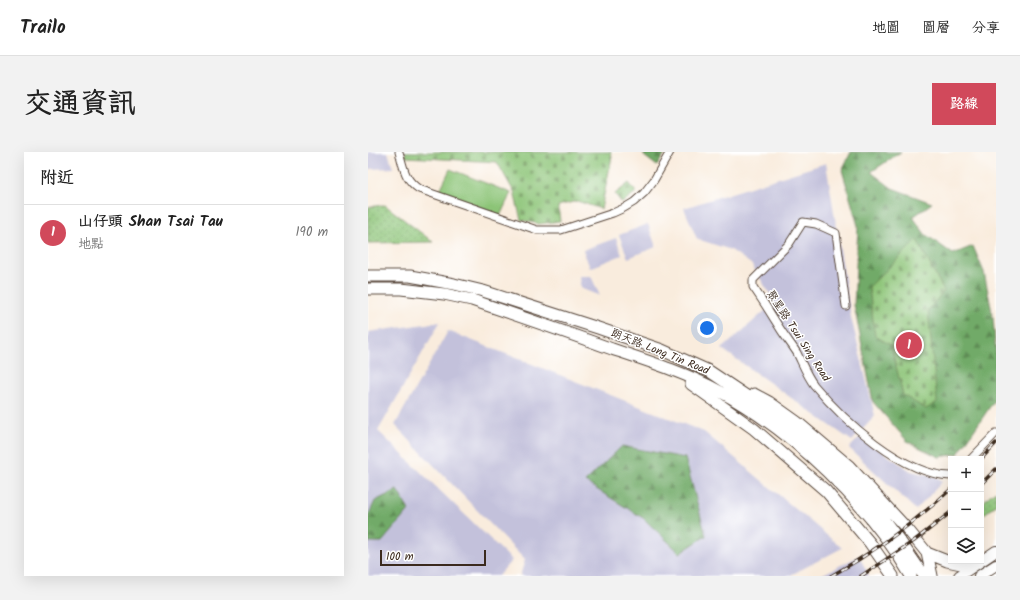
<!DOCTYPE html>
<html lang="zh-TW">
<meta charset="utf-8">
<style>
body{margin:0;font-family:Kalam,"LXGW WenKai TC",sans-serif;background:#f2f2f2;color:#222}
.controls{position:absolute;right:12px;bottom:12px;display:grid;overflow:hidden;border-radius:0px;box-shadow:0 4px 16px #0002}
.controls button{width:36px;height:36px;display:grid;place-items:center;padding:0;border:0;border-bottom:1px solid #e0e0e0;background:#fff;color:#222;font:20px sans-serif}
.scale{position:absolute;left:12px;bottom:10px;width:106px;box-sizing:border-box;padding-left:4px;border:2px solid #3b2a1e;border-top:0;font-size:11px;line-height:14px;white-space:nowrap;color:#3b2a1e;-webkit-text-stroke:3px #fff;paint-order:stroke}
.you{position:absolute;left:339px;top:176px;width:14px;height:14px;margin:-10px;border:3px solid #fff;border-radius:50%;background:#1a73e8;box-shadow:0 0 0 6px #1a73e833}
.badge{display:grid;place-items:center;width:26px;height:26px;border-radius:50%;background:#d1495b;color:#fff;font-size:13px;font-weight:700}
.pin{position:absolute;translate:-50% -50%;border:2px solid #fff;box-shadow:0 1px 4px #0006}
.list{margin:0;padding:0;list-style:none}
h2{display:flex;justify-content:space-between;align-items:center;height:52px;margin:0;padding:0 16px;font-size:17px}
h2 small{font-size:13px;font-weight:400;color:#767676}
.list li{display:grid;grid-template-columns:26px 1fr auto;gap:12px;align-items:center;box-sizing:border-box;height:56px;padding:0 16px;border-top:1px solid #e0e0e0}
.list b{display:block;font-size:15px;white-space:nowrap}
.list p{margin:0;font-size:13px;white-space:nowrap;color:#767676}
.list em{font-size:13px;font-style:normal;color:#767676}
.icon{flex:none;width:22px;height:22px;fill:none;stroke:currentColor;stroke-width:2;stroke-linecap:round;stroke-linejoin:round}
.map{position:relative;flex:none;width:628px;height:424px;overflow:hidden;border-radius:0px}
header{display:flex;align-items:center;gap:24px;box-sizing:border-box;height:56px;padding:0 20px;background:#fff;border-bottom:1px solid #e0e0e0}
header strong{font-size:19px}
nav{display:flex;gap:22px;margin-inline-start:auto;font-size:14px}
.intro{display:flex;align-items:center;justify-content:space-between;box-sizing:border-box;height:96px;padding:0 24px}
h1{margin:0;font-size:28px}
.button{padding:10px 18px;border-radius:0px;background:#d1495b;color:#fff;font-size:14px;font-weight:700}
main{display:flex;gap:24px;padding:0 24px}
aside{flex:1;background:#fff;border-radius:0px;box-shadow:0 4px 16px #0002}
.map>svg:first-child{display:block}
.industrial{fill:#c3c1db}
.grass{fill:url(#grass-dots);stroke:#64774a}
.forest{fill:url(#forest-firs);stroke:#566a43}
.cemetery{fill:url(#cemetery-stones);stroke:#64774a}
.park{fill:#8cc477;stroke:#64774a}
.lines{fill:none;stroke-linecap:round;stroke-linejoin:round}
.street-casing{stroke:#58473b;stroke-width:9}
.secondary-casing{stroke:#58473b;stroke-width:12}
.primary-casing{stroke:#58473b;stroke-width:13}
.street{stroke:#fff;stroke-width:7}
.secondary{stroke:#fff;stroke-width:10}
.primary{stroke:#fff;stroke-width:11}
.rail-casing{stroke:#3b2a1e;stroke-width:3.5}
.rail{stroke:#fff;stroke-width:2;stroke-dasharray:6;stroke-linecap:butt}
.labels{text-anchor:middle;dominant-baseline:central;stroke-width:3;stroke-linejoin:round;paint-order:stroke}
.street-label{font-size:11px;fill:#3b2a1e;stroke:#fff}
</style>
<header>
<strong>Trailo</strong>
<nav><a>地圖</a><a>圖層</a><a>分享</a></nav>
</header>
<div class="intro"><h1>交通資訊</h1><a class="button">路線</a></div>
<main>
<aside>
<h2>附近<small></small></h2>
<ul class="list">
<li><span class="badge">1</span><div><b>山仔頭 Shan Tsai Tau</b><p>地點</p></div><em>190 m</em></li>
</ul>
</aside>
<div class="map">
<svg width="628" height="424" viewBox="0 0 628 424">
<defs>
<pattern id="grass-dots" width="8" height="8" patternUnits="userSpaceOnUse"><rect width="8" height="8" fill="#8cc477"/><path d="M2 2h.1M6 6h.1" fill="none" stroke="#749f61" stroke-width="1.8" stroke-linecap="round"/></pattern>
<pattern id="forest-firs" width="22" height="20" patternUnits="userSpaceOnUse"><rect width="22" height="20" fill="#71aa68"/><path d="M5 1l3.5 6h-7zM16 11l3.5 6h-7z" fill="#5e8b55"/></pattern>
<pattern id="cemetery-stones" width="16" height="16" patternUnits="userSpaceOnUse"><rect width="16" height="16" fill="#8cc477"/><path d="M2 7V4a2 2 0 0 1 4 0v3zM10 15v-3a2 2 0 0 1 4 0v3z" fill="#749f61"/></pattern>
</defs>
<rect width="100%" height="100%" fill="#fff"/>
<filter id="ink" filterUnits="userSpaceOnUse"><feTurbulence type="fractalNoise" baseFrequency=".025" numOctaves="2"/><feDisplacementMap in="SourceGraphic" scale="8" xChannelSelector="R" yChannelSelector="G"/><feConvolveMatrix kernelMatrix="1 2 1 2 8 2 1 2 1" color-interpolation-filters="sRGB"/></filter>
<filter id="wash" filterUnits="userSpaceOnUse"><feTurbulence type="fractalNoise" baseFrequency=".012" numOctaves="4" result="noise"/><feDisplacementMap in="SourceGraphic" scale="16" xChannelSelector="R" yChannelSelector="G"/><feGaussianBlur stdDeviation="0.9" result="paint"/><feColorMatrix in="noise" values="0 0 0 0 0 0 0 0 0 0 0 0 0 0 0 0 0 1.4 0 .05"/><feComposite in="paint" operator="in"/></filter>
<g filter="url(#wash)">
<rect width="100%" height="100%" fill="#f9ecdd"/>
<!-- industrial -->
<path class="industrial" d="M 0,0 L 20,0 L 25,16 L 0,17 Z
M 458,11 L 483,165 L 507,264 L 484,289 L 354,197 L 407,150 L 383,112 L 363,98 L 329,87 L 316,56 Z
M 280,72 L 288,95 L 260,106 L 251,83 Z
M 248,86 L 254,103 L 222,116 L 215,98 Z
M 211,124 L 223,124 L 232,144 L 212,136 Z
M 72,170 L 10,279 L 144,408 L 130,424 L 0,424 L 0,180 Z
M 80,179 L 336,280 L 474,396 L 421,424 L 152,424 L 157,408 L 27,273 Z
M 492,285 L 543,319 L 568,325 L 574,330 L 548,358 L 481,296 Z
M 491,404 L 501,424 L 451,424 Z"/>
<!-- grass -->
<path class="grass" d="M 17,53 L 65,90 L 0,91 L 0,55 Z
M 628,339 L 628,353 L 615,363 C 611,353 619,344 628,339 Z"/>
<!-- forest -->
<path class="forest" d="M 276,0 L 298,0 L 289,14 L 276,4 Z
M 483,0 L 533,0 L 503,20 L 524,36 L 564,51 L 545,65 L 557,82 L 585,102 L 605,94 L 616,120 L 625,165 L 628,204 L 628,246 L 590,302 L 571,305 L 540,290 L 505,250 L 486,153 L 490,74 L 474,18 Z
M 254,294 L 317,306 L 338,384 L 312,401 L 275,366 L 217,330 Z
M 29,338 L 41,358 L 14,390 L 0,390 L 0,364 L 7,349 Z"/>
<!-- cemetery -->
<path class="cemetery" d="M 37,0 L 243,0 L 244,5 L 233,57 L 209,49 L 190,54 L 192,69 L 171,72 L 153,68 L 146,40 L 129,10 L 37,5 Z
M 261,31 L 268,40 L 254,51 L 247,42 Z
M 549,88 L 576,139 L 560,158 L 569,250 L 558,257 L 535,243 L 523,193 L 507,184 L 501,135 Z"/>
<!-- park -->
<path class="park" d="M 82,17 L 143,41 L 132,64 L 71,40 Z"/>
</g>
<g filter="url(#ink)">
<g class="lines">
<defs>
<path id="street" d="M 31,0 C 36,16 36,27 51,37 L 169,78 L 193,78 L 245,61 L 256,56 L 266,50 L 276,41 L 286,28 L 302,0
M 478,154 L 468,81 L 448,72 L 435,70 L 421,92 L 385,128 L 385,135 C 395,149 404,164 413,178 C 418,186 424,193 429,201 C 434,211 439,224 446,233 C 475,268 535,323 583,324
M 603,307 L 628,281"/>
<path id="secondary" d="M 591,424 L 628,399
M 611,424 L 628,413"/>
<path id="primary" d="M 0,124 L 42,124 L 86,132 L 115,139 L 230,176 L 294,198 L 341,219 L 413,267 L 432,282 L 466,312 L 510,360 L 534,392 L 556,424
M 0,137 L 33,137 L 76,142 L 104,148 C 151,164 198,180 244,197 C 280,209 318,221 351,239 C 425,279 501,352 543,424
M 323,232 L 386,277 L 458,339 L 502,391 L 525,424
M 386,242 L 401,250 L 429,270 L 481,314 L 541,379 L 559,401 L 579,409 L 593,412 L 612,409
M 559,401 L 564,424"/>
</defs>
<!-- street casing -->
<use href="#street" class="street-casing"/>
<!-- secondary casing -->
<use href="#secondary" class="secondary-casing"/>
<!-- primary casing -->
<use href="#primary" class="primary-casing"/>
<!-- street -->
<use href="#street" class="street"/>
<!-- secondary -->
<use href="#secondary" class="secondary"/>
<!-- primary -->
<use href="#primary" class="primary"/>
<defs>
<path id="rail" d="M 613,307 L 628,291
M 613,332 L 628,317
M 463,424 C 506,400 547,370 583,337
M 493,424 L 546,389 L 583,360"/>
</defs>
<!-- rail casing -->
<use href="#rail" class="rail-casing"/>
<!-- rail -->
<use href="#rail" class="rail"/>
</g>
</g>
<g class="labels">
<!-- street labels -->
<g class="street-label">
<text transform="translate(430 184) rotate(57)">聚星路 Tsui Sing Road</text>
<text transform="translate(292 200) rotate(22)">朗天路 Long Tin Road</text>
</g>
</g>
</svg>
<div class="controls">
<button>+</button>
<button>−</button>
<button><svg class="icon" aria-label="layers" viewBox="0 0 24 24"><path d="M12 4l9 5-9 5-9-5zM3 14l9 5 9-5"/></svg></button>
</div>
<div class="scale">100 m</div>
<div class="you"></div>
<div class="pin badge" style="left:541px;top:193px">1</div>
</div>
</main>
